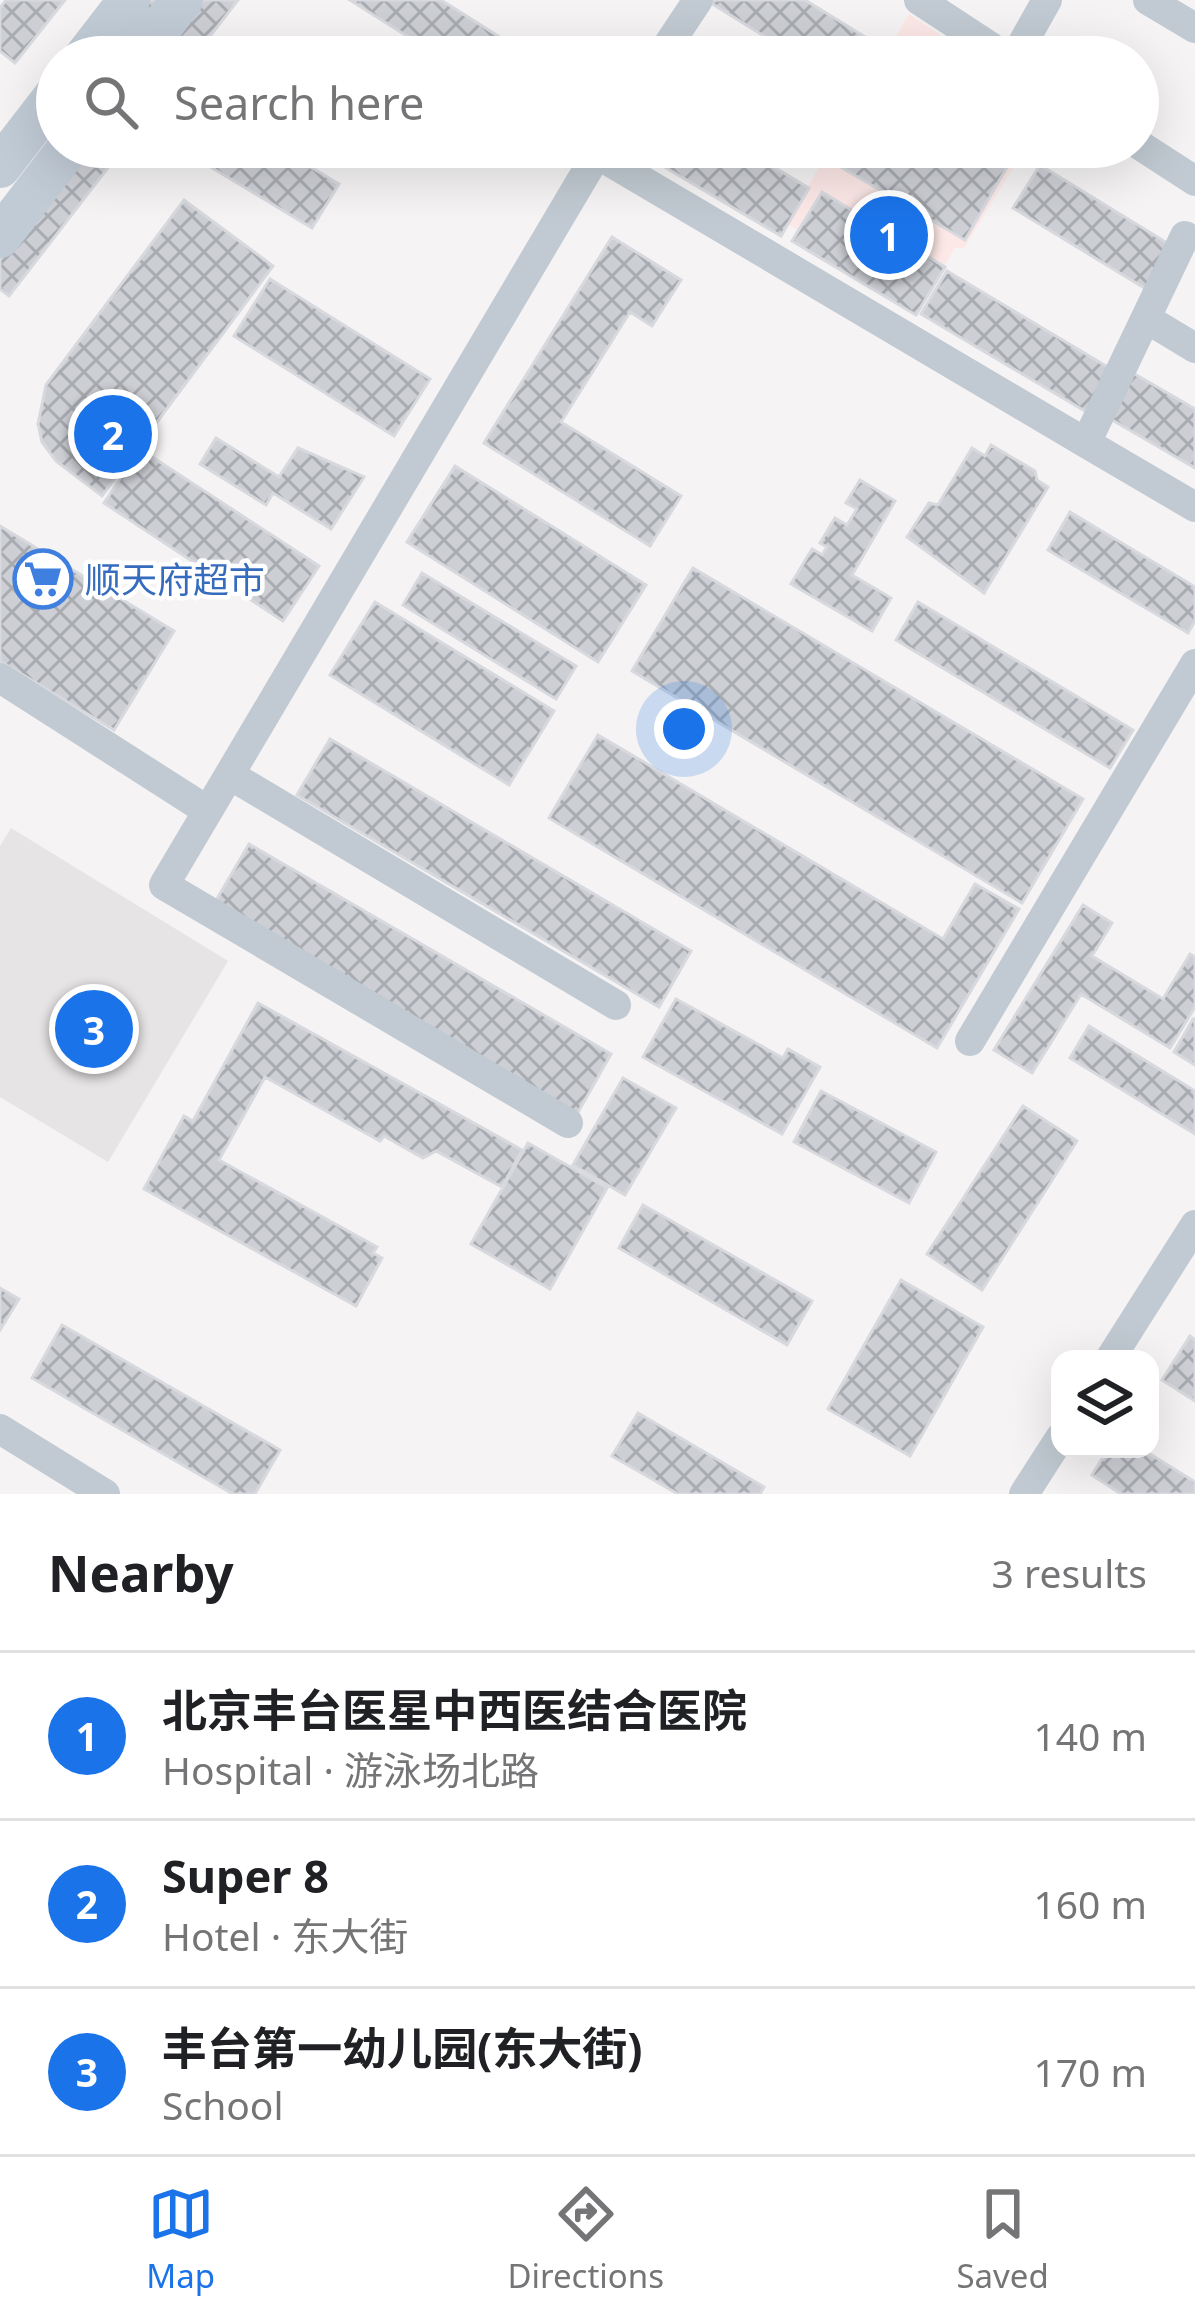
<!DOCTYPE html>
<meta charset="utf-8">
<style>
body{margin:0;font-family:"Noto Sans","Noto Sans SC",sans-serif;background:#f2f2f2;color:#202124}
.controls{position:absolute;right:36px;bottom:36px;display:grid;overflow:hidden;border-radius:24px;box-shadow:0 12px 48px #0002}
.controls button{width:108px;height:108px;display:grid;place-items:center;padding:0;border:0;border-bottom:3px solid #e0e0e0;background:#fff;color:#202124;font:60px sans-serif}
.you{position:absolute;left:684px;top:729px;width:42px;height:42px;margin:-30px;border:9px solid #fff;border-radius:50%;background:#1a73e8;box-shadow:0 0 0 18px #1a73e833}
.badge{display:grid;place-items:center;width:78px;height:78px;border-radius:50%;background:#1a73e8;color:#fff;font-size:39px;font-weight:700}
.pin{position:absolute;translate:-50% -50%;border:6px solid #fff;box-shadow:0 3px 12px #0006}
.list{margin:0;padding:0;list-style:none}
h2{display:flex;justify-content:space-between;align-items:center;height:156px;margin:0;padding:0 48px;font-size:51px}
h2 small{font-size:39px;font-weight:400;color:#757577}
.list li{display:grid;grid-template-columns:78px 1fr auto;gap:36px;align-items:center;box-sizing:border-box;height:168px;padding:0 48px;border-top:3px solid #e0e0e0}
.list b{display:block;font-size:45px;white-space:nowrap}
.list p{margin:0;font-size:39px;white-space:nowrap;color:#757577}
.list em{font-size:39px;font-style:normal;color:#757577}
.icon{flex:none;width:66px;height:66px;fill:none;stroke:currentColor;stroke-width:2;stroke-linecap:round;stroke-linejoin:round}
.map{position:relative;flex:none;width:1195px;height:1494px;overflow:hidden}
.search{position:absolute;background:#fff;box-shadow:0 12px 48px #0002;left:36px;right:36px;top:36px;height:132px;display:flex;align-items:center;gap:30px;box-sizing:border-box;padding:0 42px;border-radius:66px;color:#757577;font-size:45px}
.sheet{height:660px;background:#fff}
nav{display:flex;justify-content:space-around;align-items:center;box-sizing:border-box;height:168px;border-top:3px solid #e0e0e0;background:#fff;font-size:33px;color:#757577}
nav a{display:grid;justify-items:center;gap:6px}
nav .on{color:#1a73e8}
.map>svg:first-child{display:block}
.education{fill:#e6e4e5}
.medical{fill:#fce8e6}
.building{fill:url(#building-cross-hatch);stroke:#d7d9de;stroke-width:3}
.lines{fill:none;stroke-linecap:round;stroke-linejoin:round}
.street{stroke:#c1cad2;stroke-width:30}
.secondary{stroke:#c1cbd6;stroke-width:42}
.labels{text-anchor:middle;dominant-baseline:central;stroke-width:9;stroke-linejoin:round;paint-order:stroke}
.shop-label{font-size:36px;fill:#366cbe;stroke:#fff;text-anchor:start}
</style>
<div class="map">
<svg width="1195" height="1494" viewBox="0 0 1195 1494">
<defs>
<pattern id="building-cross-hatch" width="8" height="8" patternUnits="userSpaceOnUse" patternTransform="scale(3)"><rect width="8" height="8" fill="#cdcfd5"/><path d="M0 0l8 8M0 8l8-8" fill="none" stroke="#a8abb0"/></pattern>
</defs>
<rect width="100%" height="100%" fill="#f5f3f3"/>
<!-- education -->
<path class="education" d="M 11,828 L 228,961 L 108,1162 L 0,1097 L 0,846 Z"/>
<!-- medical -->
<path class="medical" d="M 909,14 L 974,57 L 884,57 Z
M 831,147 L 1026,147 L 964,248 L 955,248 L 921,304 L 786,223 Z"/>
<!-- building -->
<path class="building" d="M 6,0 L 65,0 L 15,63 L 0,51 L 0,8 Z
M 116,0 L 238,0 L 194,57 L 72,57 Z
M 350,0 L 441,0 L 498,36 L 484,57 L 440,57 Z
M 706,0 L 805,0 L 883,48 L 878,57 L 798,57 Z
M 64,147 L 124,147 L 9,296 L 0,289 L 0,232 Z
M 277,147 L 339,184 L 312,228 L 179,148 Z
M 631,147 L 740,147 L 809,188 L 781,236 Z
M 843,147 L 1001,147 L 1014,155 L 965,240 L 834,163 Z
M 1040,165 L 1172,246 L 1146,289 L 1013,208 Z
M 822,192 L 945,267 L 916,315 L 792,241 Z
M 184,200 L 273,266 L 102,496 L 56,461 L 42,442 L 38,424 L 46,385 Z
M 612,237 L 681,280 L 652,326 L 630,312 L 561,422 L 681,496 L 650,546 L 484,443 Z
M 947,271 L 1116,372 L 1090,414 L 921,314 Z
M 270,279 L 430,379 L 394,436 L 234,336 Z
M 1133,373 L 1195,409 L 1195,468 L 1107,417 Z
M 216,438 L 279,477 L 298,448 L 364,477 L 331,529 L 273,493 L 266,505 L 200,464 Z
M 991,445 L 1035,471 L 1037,480 L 1048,487 L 984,593 L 907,537 L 929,503 L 938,505 L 972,448 L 985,456 Z
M 140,449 L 319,566 L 283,621 L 104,503 Z
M 455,466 L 646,585 L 598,662 L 407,542 Z
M 860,480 L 895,501 L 852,575 L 891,598 L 872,631 L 791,584 L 812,549 L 822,555 L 827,547 L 820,543 L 835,518 L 847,525 L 857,509 L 846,503 Z
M 1070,512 L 1195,587 L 1195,621 L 1188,633 L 1048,550 Z
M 0,526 L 174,631 L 114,730 L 0,661 Z
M 693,568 L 1083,799 L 1022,903 L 632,671 Z
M 422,573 L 576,666 L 556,699 L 403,605 Z
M 375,602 L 554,711 L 509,785 L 330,675 Z
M 918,602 L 1133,730 L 1110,768 L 896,640 Z
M 598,735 L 943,939 L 975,884 L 1019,909 L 937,1048 L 549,818 Z
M 330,739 L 691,951 L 659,1007 L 297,795 Z
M 249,844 L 611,1054 L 577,1114 L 214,904 Z
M 1083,905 L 1112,923 L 1092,956 L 1163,999 L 1190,954 L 1195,957 L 1195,1007 L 1170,1048 L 1081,994 L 1032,1073 L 994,1050 Z
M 676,999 L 783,1058 L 788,1049 L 820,1067 L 782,1134 L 643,1057 Z
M 258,1003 L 522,1150 L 502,1187 L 436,1151 L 423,1158 L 384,1136 L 380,1141 L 265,1077 L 219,1160 L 377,1247 L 373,1253 L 382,1258 L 356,1306 L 144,1189 L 184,1116 L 193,1121 Z
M 1193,1019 L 1195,1019 L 1195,1065 L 1174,1052 Z
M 1089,1026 L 1195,1091 L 1195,1134 L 1070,1058 Z
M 623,1078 L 676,1108 L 625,1195 L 573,1165 Z
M 821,1091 L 936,1152 L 909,1203 L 794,1142 Z
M 1023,1106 L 1077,1141 L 982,1290 L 927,1254 Z
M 528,1143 L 607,1188 L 550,1289 L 471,1244 Z
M 643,1205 L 812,1301 L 787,1345 L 619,1248 Z
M 901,1280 L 983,1327 L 910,1456 L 828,1409 Z
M 0,1288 L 19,1299 L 0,1330 Z
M 62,1325 L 280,1450 L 255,1494 L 233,1494 L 32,1378 Z
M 1190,1336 L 1195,1340 L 1195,1401 L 1162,1380 Z
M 638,1413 L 764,1487 L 760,1494 L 678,1494 L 612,1456 Z
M 1108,1449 L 1142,1449 L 1195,1482 L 1195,1494 L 1121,1494 L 1092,1475 Z"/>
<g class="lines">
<!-- street -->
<path class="street" d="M 919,0 L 1006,57
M 1148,0 L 1195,28
M 660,57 L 698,0
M 1015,57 L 1047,0
M 1138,144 L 1195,181
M 1185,236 L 1086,443 L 1195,507
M 1147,319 L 1195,348
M 0,678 L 208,811
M 230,775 L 616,1005
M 970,1041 L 1195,664
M 568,1123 L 164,885 L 597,154 L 1086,443
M 1110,1359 L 1195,1225
M 0,1429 L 105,1494
M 1024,1494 L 1060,1438"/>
<!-- secondary -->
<path class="secondary" d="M 85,57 L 129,0
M 138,57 L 182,0
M 0,167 L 57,93
M 0,237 L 69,147"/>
</g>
<!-- icons -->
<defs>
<symbol id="supermarket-ring" viewBox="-11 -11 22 22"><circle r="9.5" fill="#fff" stroke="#3f7fe0" stroke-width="1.5"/><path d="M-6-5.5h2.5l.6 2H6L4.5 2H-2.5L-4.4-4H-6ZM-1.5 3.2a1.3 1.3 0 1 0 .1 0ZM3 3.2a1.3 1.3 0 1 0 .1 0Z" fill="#3f7fe0"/></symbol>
</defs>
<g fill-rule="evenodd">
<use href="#supermarket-ring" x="10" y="546" width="66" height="66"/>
</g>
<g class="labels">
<!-- shop labels -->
<g class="shop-label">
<text x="85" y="579">顺天府超市</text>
</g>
</g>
</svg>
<div class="controls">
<button><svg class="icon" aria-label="layers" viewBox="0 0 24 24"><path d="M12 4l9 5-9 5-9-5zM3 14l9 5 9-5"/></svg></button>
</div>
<div class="you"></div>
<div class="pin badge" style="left:889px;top:235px">1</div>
<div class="pin badge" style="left:113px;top:434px">2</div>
<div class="pin badge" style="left:94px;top:1029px">3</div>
<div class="search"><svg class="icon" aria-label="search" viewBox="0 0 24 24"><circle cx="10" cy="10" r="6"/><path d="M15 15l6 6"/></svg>Search here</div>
</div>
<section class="sheet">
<h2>Nearby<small>3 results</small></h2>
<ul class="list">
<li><span class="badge">1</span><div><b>北京丰台医星中西医结合医院</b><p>Hospital · 游泳场北路</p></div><em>140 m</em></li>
<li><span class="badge">2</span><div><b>Super 8</b><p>Hotel · 东大街</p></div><em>160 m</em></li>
<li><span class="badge">3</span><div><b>丰台第一幼儿园(东大街)</b><p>School</p></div><em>170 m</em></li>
</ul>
</section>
<nav>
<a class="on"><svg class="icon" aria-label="map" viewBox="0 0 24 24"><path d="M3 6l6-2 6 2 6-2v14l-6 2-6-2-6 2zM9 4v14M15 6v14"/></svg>Map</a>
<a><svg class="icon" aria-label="directions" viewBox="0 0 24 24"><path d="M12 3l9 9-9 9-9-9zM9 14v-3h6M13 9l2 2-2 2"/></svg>Directions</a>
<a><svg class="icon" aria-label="saved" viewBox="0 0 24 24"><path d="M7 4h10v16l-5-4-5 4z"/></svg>Saved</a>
</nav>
